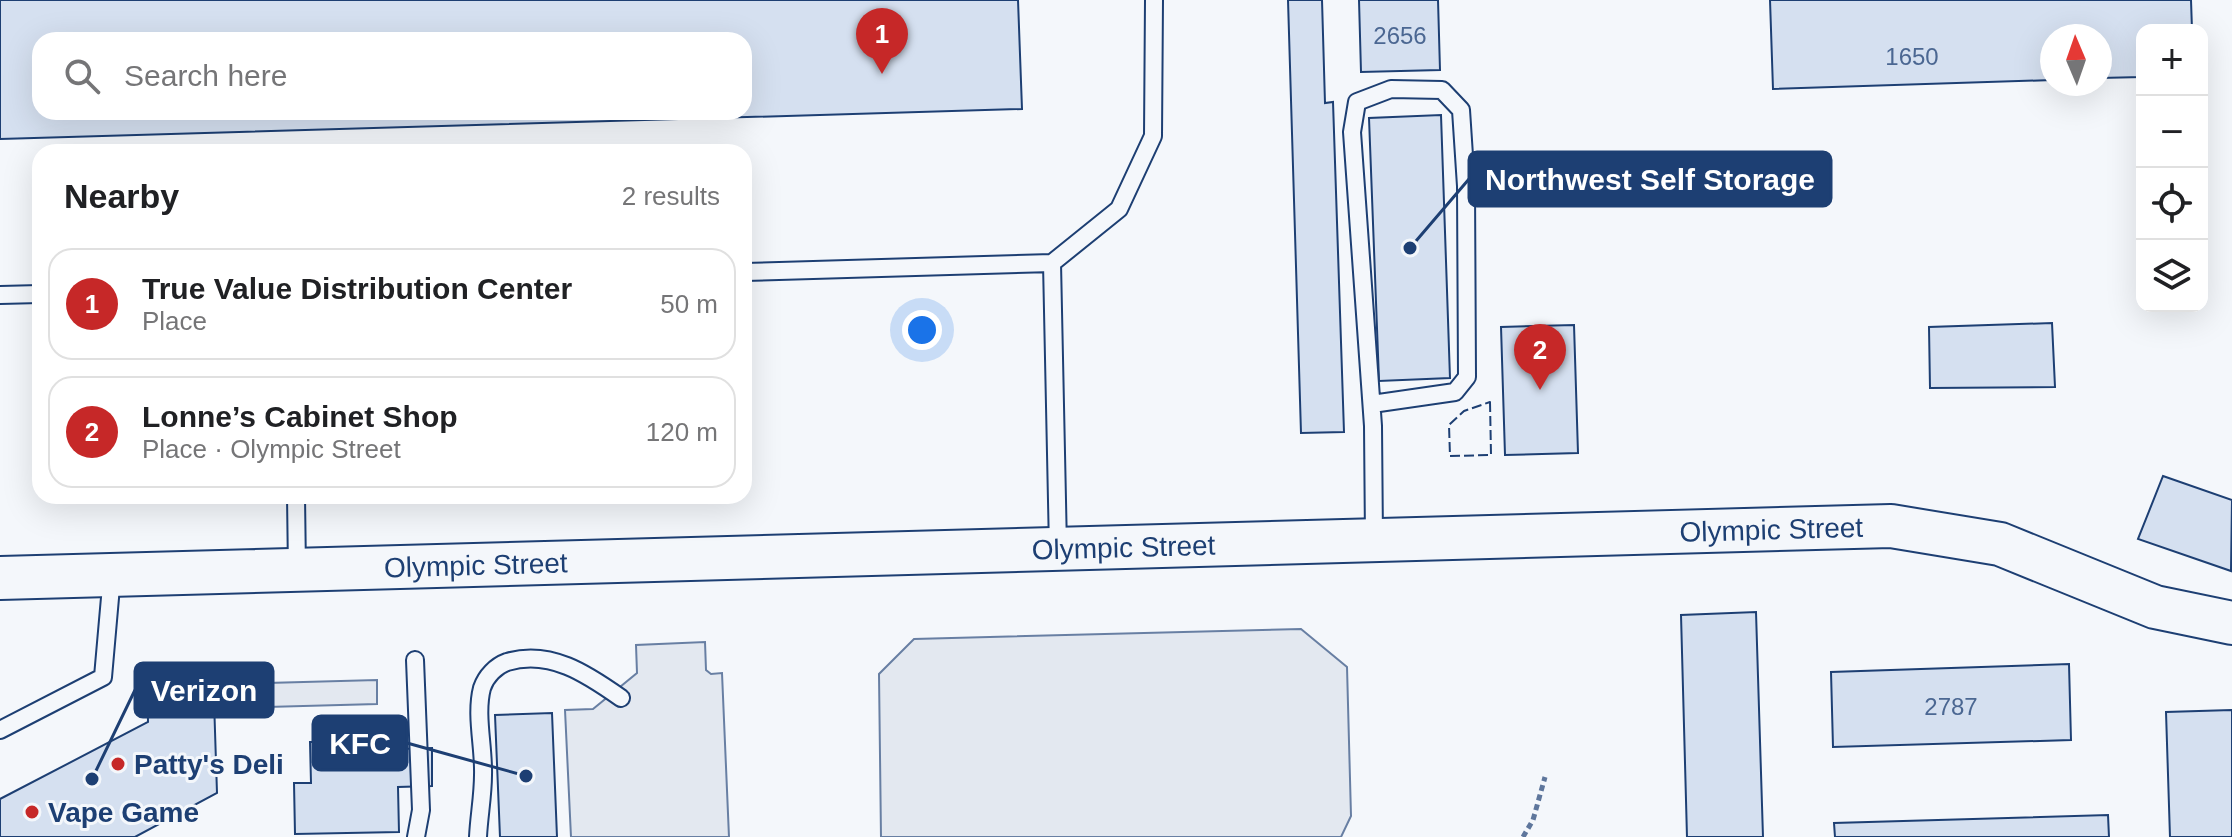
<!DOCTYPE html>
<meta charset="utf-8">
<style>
body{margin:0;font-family:Helvetica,sans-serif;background:#f2f2f2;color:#202124}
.controls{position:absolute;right:24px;top:24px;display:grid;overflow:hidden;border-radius:16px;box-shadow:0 8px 32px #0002}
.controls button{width:72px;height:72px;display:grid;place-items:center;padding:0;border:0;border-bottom:2px solid #e0e0e0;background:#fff;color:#202124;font:40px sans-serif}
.compass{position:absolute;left:2040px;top:24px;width:72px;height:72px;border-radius:50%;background:#fff;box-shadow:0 8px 32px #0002;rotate:358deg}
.you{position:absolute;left:922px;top:330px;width:28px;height:28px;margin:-20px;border:6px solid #fff;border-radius:50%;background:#1a73e8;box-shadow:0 0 0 12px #1a73e833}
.badge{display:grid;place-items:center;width:52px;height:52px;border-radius:50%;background:#c62828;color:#fff;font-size:26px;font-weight:700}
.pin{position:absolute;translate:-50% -66px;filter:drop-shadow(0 2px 4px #0008)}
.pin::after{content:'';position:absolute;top:42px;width:28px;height:24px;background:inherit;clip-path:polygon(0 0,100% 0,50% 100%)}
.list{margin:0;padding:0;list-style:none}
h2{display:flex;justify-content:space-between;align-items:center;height:104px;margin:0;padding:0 32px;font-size:34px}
h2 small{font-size:26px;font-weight:400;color:#757577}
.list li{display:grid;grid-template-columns:52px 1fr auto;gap:24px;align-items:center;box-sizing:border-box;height:112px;margin:0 16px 16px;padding:0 16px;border:2px solid #e0e0e0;border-radius:24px}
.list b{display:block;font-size:30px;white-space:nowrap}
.list p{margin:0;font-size:26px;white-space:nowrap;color:#757577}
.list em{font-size:26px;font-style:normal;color:#757577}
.icon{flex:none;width:44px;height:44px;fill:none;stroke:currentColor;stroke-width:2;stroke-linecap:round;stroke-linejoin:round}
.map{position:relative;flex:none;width:2232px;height:837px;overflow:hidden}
.search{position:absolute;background:#fff;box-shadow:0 8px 32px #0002;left:32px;top:32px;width:720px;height:88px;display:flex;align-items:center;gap:20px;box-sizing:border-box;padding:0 28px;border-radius:24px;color:#757577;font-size:30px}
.panel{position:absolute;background:#fff;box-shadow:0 8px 32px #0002;left:32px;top:144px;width:720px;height:360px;border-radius:24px}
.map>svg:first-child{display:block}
.parking{fill:#e3e8f0;stroke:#687fa3;stroke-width:2}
.building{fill:#d5e0f0;stroke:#1d3f73;stroke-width:2;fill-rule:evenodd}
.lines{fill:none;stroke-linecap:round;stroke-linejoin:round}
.service-casing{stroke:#1d3f73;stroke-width:20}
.secondary-casing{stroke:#1d3f73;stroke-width:46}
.path{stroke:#5e769c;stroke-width:5;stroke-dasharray:6 4;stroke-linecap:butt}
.service{stroke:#f4f7fb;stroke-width:16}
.secondary{stroke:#f4f7fb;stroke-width:42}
.fence{stroke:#1d3f73;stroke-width:2;stroke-dasharray:10 4;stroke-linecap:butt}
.poi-dot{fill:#c62828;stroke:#f4f7fb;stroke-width:3}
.labels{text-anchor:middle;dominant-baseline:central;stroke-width:6;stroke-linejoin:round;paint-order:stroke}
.number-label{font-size:24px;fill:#4b6792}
.street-label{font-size:28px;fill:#1d3f73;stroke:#f4f7fb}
.poi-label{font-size:28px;font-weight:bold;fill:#1d3f73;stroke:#f4f7fb;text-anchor:start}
.leader{fill:none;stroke:#1d3f73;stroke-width:3}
.callout-dot{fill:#1d3f73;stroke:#f4f7fb;stroke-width:3}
.callout{fill:#1d3f73;stroke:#1d3f73;stroke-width:3}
.callout-label{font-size:30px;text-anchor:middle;font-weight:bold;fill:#fff}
</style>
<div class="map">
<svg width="2232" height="837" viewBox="0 0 2232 837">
<rect width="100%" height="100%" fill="#f4f7fb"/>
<!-- parking -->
<path class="parking" d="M 1301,629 L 1347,667 L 1351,816 L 1341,837 L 881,837 L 879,674 L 914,639 Z
M 705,642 L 706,670 L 711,674 L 722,673 L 729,837 L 571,837 L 565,710 L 593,709 L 637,673 L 636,645 Z
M 377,680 L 377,704 L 267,707 L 267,683 Z"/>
<!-- building -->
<path class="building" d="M 0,0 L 1018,0 L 1022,109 L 0,139 ZM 40,40 L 744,40 L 744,112 L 40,112 Z
M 1288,0 L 1322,0 L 1325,103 L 1333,102 L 1344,432 L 1301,433 Z
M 1359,0 L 1438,0 L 1440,70 L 1361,72 Z
M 1770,0 L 2191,0 L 2192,30 L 2142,30 L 2142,77 L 2100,78 L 2100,36 L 2052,36 L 2052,80 L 1773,89 Z
M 1441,115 L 1450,378 L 1379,381 L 1369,118 Z
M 2052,323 L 2055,387 L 1930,388 L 1929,327 Z
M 1574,325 L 1578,453 L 1505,455 L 1501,327 Z
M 2163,476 L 2232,500 L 2231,571 L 2138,539 Z
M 1756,612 L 1763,837 L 1687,837 L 1681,615 Z
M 2069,664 L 2071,740 L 1833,747 L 1831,672 Z
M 213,669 L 217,793 L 135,837 L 0,837 L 0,799 L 148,722 L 147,670 Z
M 2232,710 L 2232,837 L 2170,837 L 2166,712 Z
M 552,713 L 557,837 L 500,837 L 495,715 Z
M 381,716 L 381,727 L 400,726 L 400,749 L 432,748 L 432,786 L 398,787 L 399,832 L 295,834 L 294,783 L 311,783 L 310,742 L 337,742 L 336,717 Z
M 2108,815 L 2109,837 L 1835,837 L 1834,823 Z"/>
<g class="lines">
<defs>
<path id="service" d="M 1052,263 L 1119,209 L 1153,136 L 1154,0
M 744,272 L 1052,263 L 1058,548
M 0,295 L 40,294
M 1372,404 L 1455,392 L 1467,377 L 1466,186 L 1461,110 L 1442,90 L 1391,89 L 1357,102 L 1352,132 L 1373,426 L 1374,539
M 296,496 L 297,570
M 415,660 L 421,810 L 416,837
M 0,730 L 103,677 L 112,575
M 478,837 C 479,816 483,796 483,775 C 484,747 475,715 482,688 C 486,676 496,666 507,662 C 550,649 587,674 621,698"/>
<g id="secondary">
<path id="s1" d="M 0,578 L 1891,526 L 2000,544 L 2155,607 L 2232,623"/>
</g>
</defs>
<!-- service casing -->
<use href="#service" class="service-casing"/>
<!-- secondary casing -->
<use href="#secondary" class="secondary-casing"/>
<!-- path -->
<path class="path" d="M 1523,837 L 1533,820 L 1545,777"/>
<!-- service -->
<use href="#service" class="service"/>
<!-- secondary -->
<use href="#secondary" class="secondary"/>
<!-- fence -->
<path class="fence" d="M 1490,402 L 1491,455 L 1450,456 L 1449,425 L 1464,411 Z"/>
</g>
<!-- markers -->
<g class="poi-dot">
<circle cx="118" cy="764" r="8"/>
<circle cx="32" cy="812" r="8"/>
</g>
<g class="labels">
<!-- number labels -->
<g class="number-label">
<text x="1400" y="35">2656</text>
<text x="1912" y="56">1650</text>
<text x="1951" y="706">2787</text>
</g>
<!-- street labels -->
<g class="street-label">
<text stroke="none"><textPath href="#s1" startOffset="1772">Olympic Street</textPath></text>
<text stroke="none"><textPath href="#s1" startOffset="1124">Olympic Street</textPath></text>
<text stroke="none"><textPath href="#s1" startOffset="476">Olympic Street</textPath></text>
</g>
<!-- poi labels -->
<g class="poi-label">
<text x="134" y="764">Patty's Deli</text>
<text x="48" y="812">Vape Game</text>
</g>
</g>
<!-- callouts -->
<path class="leader" d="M1410 248L1469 179M92 779L135 690M526 776L407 743"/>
<g class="callout-dot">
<circle cx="1410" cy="248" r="8"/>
<circle cx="92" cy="779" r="8"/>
<circle cx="526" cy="776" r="8"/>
</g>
<g class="callout">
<rect x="1469" y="152" width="362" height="54" rx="8"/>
<rect x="135" y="663" width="138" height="54" rx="8"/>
<rect x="313" y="716" width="94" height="54" rx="8"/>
</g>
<g class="callout-label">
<text x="1650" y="190">Northwest Self Storage</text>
<text x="204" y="701">Verizon</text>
<text x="360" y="754">KFC</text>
</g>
</svg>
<div class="controls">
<button>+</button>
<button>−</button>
<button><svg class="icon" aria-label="locate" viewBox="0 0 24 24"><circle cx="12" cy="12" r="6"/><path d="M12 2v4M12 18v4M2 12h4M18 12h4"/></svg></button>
<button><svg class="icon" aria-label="layers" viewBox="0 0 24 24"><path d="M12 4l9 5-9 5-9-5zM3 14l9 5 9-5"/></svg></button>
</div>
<svg class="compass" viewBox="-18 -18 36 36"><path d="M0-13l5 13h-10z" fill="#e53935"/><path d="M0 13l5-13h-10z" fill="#757577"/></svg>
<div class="you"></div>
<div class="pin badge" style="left:882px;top:74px">1</div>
<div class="pin badge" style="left:1540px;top:390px">2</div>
<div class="search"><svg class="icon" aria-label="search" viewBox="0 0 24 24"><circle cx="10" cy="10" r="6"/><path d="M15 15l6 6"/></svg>Search here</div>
<section class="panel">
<h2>Nearby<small>2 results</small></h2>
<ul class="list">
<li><span class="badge">1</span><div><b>True Value Distribution Center</b><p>Place</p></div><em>50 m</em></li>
<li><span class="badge">2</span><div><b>Lonne’s Cabinet Shop</b><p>Place · Olympic Street</p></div><em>120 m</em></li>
</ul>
</section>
</div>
